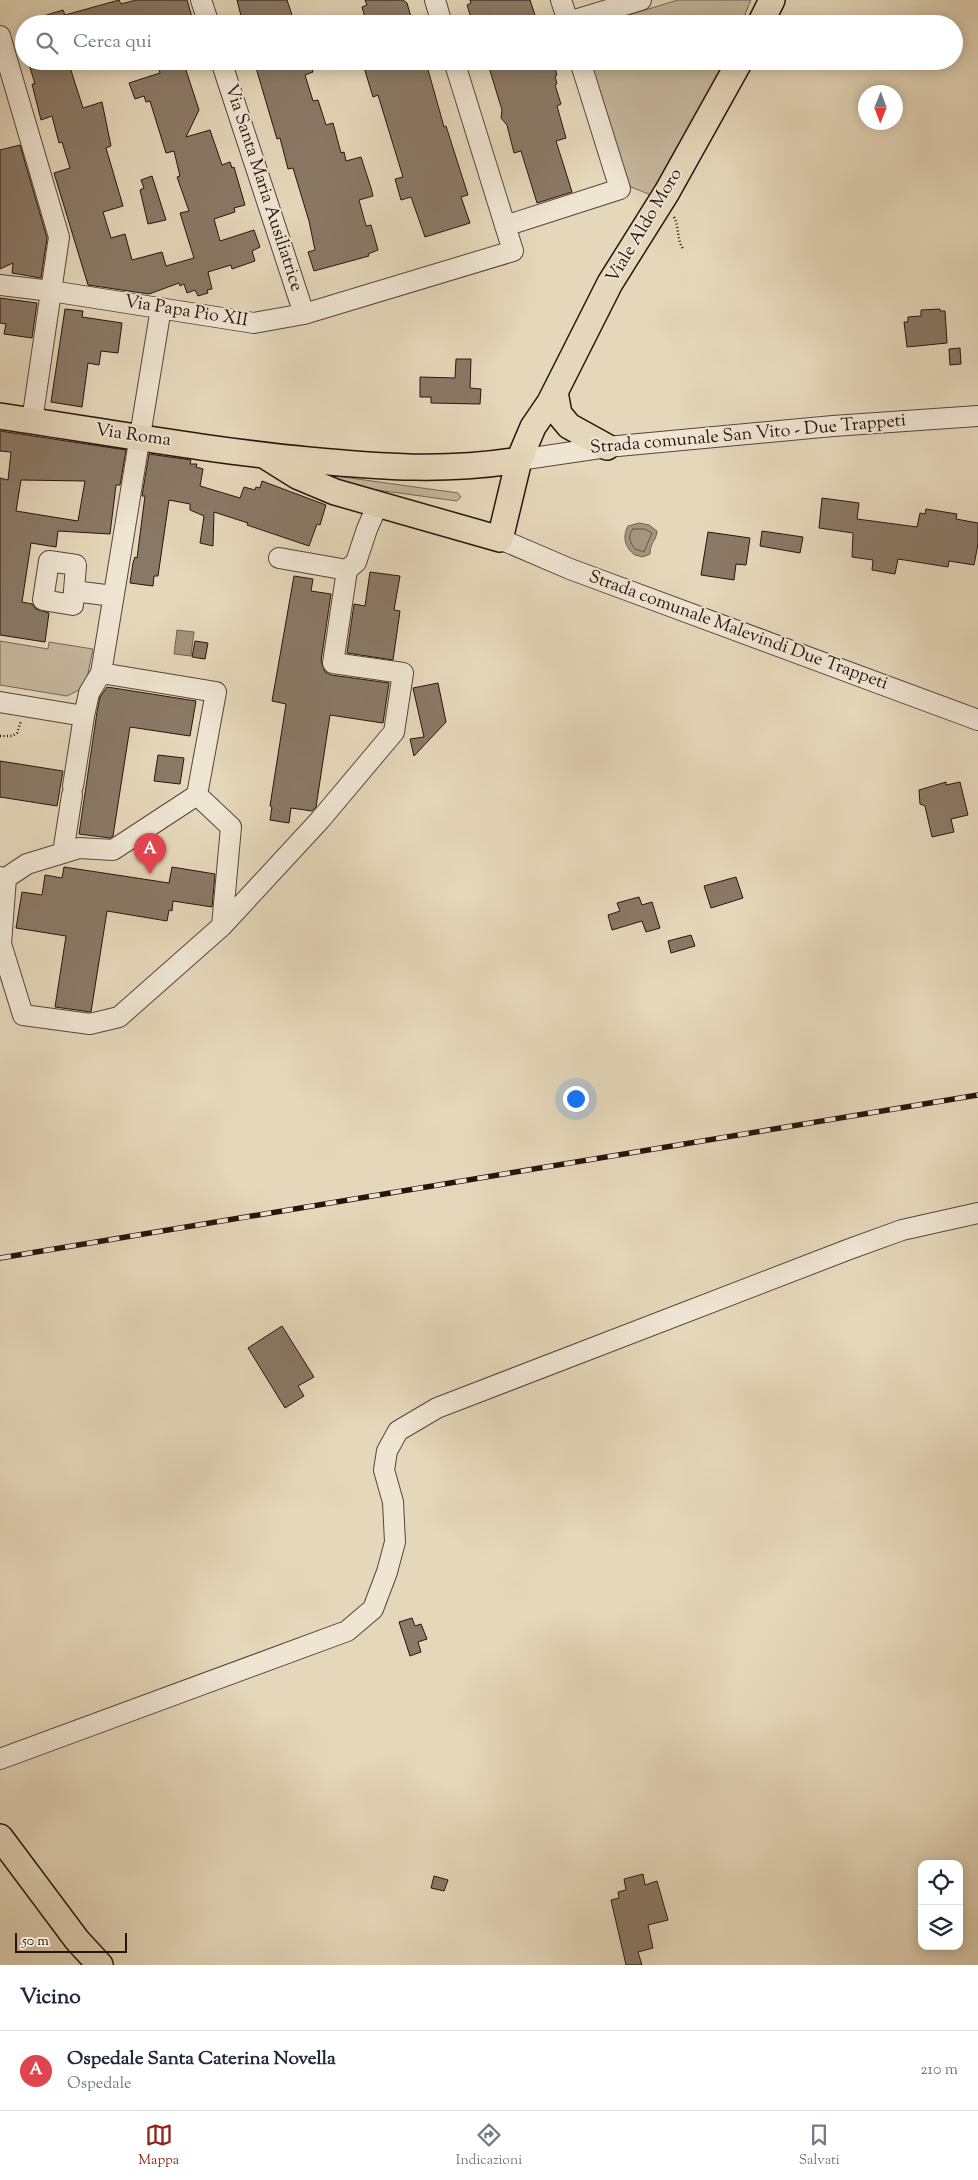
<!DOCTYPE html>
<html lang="it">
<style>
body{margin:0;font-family:"Sorts Mill Goudy",serif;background:#f6f6f7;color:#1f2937}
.controls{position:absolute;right:15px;bottom:15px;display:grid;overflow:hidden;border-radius:10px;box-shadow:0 2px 12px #0003}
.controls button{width:45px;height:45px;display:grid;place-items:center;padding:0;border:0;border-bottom:1px solid #e0e1e3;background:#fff;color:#1f2937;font:25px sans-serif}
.compass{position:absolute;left:858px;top:85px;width:45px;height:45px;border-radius:50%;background:#fff;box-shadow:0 2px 12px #0003;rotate:181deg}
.scale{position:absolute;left:15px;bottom:12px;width:112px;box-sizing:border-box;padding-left:5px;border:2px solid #28140d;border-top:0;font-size:14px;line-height:18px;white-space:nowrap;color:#28140d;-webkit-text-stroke:4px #eee5d2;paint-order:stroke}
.you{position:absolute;left:575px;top:1098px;width:18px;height:18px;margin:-12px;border:4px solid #fff;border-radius:50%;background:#1a73e8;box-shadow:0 0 0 8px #1a73e833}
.badge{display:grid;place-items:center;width:32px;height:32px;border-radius:50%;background:#8f2418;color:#fff;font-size:16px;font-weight:700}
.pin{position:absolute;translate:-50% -41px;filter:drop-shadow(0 1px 2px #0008)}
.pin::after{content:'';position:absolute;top:26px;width:18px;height:15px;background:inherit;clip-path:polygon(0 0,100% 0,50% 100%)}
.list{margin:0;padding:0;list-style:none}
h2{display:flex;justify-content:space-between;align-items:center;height:65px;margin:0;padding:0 20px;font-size:21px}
h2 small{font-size:16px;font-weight:400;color:#747a83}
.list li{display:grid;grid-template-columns:32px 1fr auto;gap:15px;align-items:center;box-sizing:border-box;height:80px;padding:0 20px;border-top:1px solid #e0e1e3}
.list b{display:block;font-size:19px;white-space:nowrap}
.list p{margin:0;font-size:16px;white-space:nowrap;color:#747a83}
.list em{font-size:16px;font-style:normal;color:#747a83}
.icon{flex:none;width:28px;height:28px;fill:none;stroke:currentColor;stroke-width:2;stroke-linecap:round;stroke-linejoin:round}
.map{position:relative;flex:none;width:978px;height:1965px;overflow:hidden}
.search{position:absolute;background:#fff;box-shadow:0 2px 12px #0003;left:15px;right:15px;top:15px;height:55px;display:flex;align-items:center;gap:12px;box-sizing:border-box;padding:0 18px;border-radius:28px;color:#747a83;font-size:19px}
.sheet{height:145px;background:#fff}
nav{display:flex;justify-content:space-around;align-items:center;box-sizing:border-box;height:70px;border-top:1px solid #e0e1e3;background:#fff;font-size:14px;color:#747a83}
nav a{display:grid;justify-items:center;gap:2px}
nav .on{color:#8f2418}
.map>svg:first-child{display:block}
.green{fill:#c5b69c;stroke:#766554}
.water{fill:#a5957f;stroke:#736151}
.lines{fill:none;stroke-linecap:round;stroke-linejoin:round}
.shore{stroke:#665446;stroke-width:1}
.building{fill:#8a7966;stroke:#28140d;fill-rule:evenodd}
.minor-casing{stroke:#574538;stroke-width:22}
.major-casing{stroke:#28140d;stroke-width:28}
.path{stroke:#28140d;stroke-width:2.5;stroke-dasharray:1 2.5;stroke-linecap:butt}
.minor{stroke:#eee5d2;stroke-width:20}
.major{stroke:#e5d7b9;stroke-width:25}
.rail-casing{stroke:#28140d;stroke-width:5.5}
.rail{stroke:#eee5d2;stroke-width:4;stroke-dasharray:11;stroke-linecap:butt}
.labels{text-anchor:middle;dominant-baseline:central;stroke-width:4;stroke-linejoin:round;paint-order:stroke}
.street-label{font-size:18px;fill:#28140d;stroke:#eee5d2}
</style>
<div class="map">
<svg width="978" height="1965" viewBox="0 0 978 1965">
<rect width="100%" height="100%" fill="#e5d7b9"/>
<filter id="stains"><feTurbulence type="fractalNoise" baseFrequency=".004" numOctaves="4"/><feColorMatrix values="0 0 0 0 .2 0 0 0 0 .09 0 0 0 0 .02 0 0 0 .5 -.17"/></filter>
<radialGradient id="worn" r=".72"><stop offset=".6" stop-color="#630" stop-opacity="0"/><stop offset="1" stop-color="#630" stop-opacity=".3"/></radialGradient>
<!-- green -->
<path class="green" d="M 678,0 L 751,0 L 741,24 L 599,24 Z
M 590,61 L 726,61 L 651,195 L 631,187 L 626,178 Z
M 336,476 L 458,493 L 461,497 L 457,501 L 334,484 L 331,478 Z
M 0,641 L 48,649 L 49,642 L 93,649 L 87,678 L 79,690 L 67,696 L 0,685 Z"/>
<!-- water -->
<path class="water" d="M 639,523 L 649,525 L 657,531 C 657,540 650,542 650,554 L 643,557 L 635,555 C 625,548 622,537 628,526 Z
M 177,630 L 194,632 L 191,656 L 174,654 Z"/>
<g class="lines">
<!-- shore -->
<path class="shore" d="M 633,529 L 645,529 L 652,533 L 644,552 L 635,549 C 630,543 627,535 633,529 Z"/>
</g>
<!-- building -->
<path class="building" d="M 119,0 L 121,4 L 136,0 L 187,0 L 194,24 L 176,24 L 175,20 L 163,24 L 27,24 L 27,21 L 63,10 L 65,15 Z
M 237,0 L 287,0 L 295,24 L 243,24 Z
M 365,0 L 403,0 L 407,3 L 413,24 L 367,24 L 362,7 L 367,5 Z
M 470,0 L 530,0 L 538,24 L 491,24 L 488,20 L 473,24 L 467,5 L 471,3 Z
M 28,61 L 68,61 L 83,108 L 102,102 L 111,146 L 106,148 L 123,206 L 103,212 L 111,238 L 125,234 L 132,260 L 162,252 L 166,266 L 194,258 L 180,213 L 189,211 L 177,177 L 180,176 L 174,151 L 166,153 L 150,101 L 146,102 L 144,96 L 135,99 L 129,83 L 160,73 L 157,61 L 183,61 L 199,110 L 186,137 L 210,130 L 222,165 L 230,162 L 232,168 L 234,167 L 245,205 L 234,208 L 235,212 L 214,219 L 220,241 L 254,230 L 260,247 L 252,251 L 255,261 L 232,269 L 231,265 L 208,272 L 212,289 L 207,290 L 208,293 L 198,296 L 195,290 L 187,293 L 184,284 L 180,286 L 179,283 L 149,294 L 88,285 L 54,173 L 70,168 L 62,142 L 59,143 L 52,116 L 41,120 L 32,84 L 35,84 Z
M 254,61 L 288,61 L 290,67 L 309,61 L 313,72 L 305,75 L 313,101 L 318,100 L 326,125 L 333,123 L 341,153 L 344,152 L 346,161 L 361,157 L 371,188 L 373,196 L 359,200 L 366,226 L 371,225 L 378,250 L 368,254 L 369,256 L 314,271 L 308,252 L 315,250 L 309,221 L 293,168 L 288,169 L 280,138 L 277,139 Z
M 362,61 L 424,61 L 425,66 L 427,66 L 444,127 L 446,126 L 468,195 L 461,197 L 470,223 L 425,237 L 411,197 L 401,200 L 395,179 L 403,177 L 378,95 L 373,97 Z
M 487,61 L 553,61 L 557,75 L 555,76 L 557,84 L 555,85 L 561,104 L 557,106 L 566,138 L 556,141 L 572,192 L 537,203 L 521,151 L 514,153 L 507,125 L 501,118 L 502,110 Z
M 20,145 L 47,238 L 41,278 L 12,273 L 13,263 L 0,269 L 0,150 Z
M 152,176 L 166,220 L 148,224 L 140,190 L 144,188 L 141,180 Z
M 0,298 L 37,303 L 32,338 L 4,334 L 6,324 L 0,323 Z
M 65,309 L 83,311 L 82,317 L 122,323 L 118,353 L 101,351 L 99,365 L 88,363 L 82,407 L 51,402 Z
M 940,309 L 940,311 L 945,311 L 947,343 L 907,347 L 904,322 L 908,322 L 908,317 L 921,316 L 921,310 Z
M 960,348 L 961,364 L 950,365 L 949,349 Z
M 456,359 L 471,359 L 470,388 L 481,389 L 480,404 L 431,403 L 431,397 L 420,397 L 420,377 L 455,378 Z
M 0,431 L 126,450 L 120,485 L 116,485 L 110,534 L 58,531 L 56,547 L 31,543 L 22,602 L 32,604 L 36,609 L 49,613 L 45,642 L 0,635 L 0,478 L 8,480 L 11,452 L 0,451 ZM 21,480 L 85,481 L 78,521 L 16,511 Z
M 149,454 L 191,460 L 190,464 L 197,464 L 196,467 L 203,469 L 200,486 L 240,498 L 244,487 L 255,490 L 256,487 L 260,488 L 262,481 L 326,505 L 320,525 L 317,524 L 309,546 L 247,525 L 248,523 L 214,512 L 213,546 L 200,543 L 204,516 L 190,510 L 190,504 L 169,500 L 158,576 L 154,576 L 153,586 L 130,583 L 133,563 L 135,557 L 137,558 L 145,496 L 142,496 Z
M 822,498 L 859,503 L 857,519 L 917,527 L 920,513 L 925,514 L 926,509 L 957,514 L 956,519 L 978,523 L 978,544 L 974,565 L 949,561 L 948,567 L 898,559 L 895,574 L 872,570 L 873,560 L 852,557 L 853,533 L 819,528 Z
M 762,531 L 803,537 L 800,553 L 760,546 Z
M 708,532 L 750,538 L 746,565 L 736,564 L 734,580 L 701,575 Z
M 370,572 L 400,576 L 394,610 L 400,611 L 393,660 L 347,653 L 354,604 L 365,606 Z
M 294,576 L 313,579 L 311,591 L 331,594 L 321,661 L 325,672 L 331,675 L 389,683 L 383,723 L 330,715 L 316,807 L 312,811 L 291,808 L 289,823 L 270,820 L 272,807 L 270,806 L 286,704 L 272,701 Z
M 195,641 L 208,643 L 205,659 L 192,657 Z
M 438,683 L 446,722 L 414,756 L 410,739 L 424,737 L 413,688 Z
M 107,687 L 196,701 L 190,736 L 130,727 L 113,836 L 110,838 L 79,834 L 97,712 L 100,697 Z
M 158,755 L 184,758 L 180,784 L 154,781 Z
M 0,761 L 63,771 L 57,806 L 0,797 Z
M 946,782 L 946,785 L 960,782 L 968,815 L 951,819 L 954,832 L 932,837 L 925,806 L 920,804 L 919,790 Z
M 64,867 L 169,883 L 172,867 L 215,874 L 212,907 L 173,901 L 172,911 L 169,910 L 167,921 L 107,911 L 91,1012 L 55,1007 L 66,936 L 16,928 L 22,892 L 42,895 L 45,875 L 62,878 Z
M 736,877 L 743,898 L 711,908 L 704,886 Z
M 639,897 L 642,905 L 652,902 L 660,928 L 646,932 L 642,921 L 612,930 L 608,915 L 620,911 L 617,903 Z
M 691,935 L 695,946 L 671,953 L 668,941 Z
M 282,1326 L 314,1377 L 298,1386 L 304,1396 L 285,1408 L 248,1348 Z
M 412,1618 L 415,1626 L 421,1624 L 427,1639 L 418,1642 L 421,1652 L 410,1656 L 399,1622 Z
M 643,1874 L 645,1885 L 657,1881 L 668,1920 L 648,1925 L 653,1948 L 638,1952 L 642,1965 L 626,1965 L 611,1900 L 619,1898 L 618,1892 L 626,1890 L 624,1879 Z
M 434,1876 L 448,1880 L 444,1891 L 431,1888 Z"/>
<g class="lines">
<defs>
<path id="minor" d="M 201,0 L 209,24
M 435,0 L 442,24
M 561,0 L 569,24
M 568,22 L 641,0
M 0,36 L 59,237 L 32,421
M 221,61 L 304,314
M 505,226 L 620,189 L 580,61
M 0,285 L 51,291 L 254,323 L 304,314 L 513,251 L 454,61
M 519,460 L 607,447 L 833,426 L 978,416
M 500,539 L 570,569 L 978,720
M 347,570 L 356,562 L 367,529 L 378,504
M 74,591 L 73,605 L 43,600 L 49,561 L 76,565 L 74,591 L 113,596
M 0,702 L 84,716 L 89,693 L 101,673 L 161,308
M 73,786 L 84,716
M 63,853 L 79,848 L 113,850 L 197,795 L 216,692 L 101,673
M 0,877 L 6,878 L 27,864 L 63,853 L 72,795
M 6,878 L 1,944 L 23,1015 L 90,1024 L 119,1017 L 222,926 L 231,827 L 197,795
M 222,926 L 320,820 L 394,732 L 403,673 L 333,663 L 347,570 L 279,558
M 0,1759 L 347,1631 L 373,1609 L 387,1572 L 395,1542 L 393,1502 L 384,1470 L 387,1451 L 398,1431 L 437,1408 L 847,1250 L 902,1230 L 978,1213"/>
<path id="major" d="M 760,24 L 772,0
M 555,392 L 559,414 L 569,426 L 607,447
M 0,416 C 103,431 205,450 308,460 C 381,467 446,472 519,460
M 265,456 L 297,476 L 335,492 L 500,539 L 519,460 L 533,427 L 550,402 L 610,283 L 667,192 L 740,61
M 0,1837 L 77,1940 L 100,1965"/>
</defs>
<!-- minor casing -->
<use href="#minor" class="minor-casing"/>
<!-- major casing -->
<use href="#major" class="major-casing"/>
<!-- path -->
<path class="path" d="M 674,217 C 680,229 676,240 684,250
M 0,736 L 12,736 L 17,733 L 21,721"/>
<!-- minor -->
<use href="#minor" class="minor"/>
<!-- major -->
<use href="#major" class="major"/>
<defs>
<path id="rail" d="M 0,1258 L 978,1095"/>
</defs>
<!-- rail casing -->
<use href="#rail" class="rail-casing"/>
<!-- rail -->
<use href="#rail" class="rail"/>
</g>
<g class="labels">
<!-- street labels -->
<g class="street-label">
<text transform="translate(263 188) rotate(72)">Via Santa Maria Ausiliatrice</text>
<text transform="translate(645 226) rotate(-59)">Viale Aldo Moro</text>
<text transform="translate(186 312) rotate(9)">Via Papa Pio XII</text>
<text transform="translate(748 435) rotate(-5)">Strada comunale San Vito - Due Trappeti</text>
<text transform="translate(133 436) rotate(8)">Via Roma</text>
<text transform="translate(738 631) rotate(20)">Strada comunale Malevindi Due Trappeti</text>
</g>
</g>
<rect width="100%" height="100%" filter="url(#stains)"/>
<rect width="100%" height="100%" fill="url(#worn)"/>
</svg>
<div class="controls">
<button><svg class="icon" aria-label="locate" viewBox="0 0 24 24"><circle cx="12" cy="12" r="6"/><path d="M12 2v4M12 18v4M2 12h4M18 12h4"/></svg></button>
<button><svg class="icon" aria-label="layers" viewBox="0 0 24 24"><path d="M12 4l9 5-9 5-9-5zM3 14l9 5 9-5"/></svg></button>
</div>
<svg class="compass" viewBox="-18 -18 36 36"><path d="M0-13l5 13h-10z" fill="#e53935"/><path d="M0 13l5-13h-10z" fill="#747a83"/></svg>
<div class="scale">50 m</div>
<div class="you"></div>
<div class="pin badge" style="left:150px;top:874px;background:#e0444e">A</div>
<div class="search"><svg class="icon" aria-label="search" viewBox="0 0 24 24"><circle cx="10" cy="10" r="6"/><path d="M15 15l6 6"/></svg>Cerca qui</div>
</div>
<section class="sheet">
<h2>Vicino<small></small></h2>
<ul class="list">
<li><span class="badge" style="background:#e0444e">A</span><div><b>Ospedale Santa Caterina Novella</b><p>Ospedale</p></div><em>210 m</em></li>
</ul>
</section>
<nav>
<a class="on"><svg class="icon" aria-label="map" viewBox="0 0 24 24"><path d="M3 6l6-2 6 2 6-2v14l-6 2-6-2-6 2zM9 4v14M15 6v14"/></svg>Mappa</a>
<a><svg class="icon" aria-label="directions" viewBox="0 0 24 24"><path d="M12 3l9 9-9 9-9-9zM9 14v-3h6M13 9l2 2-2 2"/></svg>Indicazioni</a>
<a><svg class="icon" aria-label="saved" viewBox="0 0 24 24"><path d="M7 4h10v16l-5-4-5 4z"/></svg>Salvati</a>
</nav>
